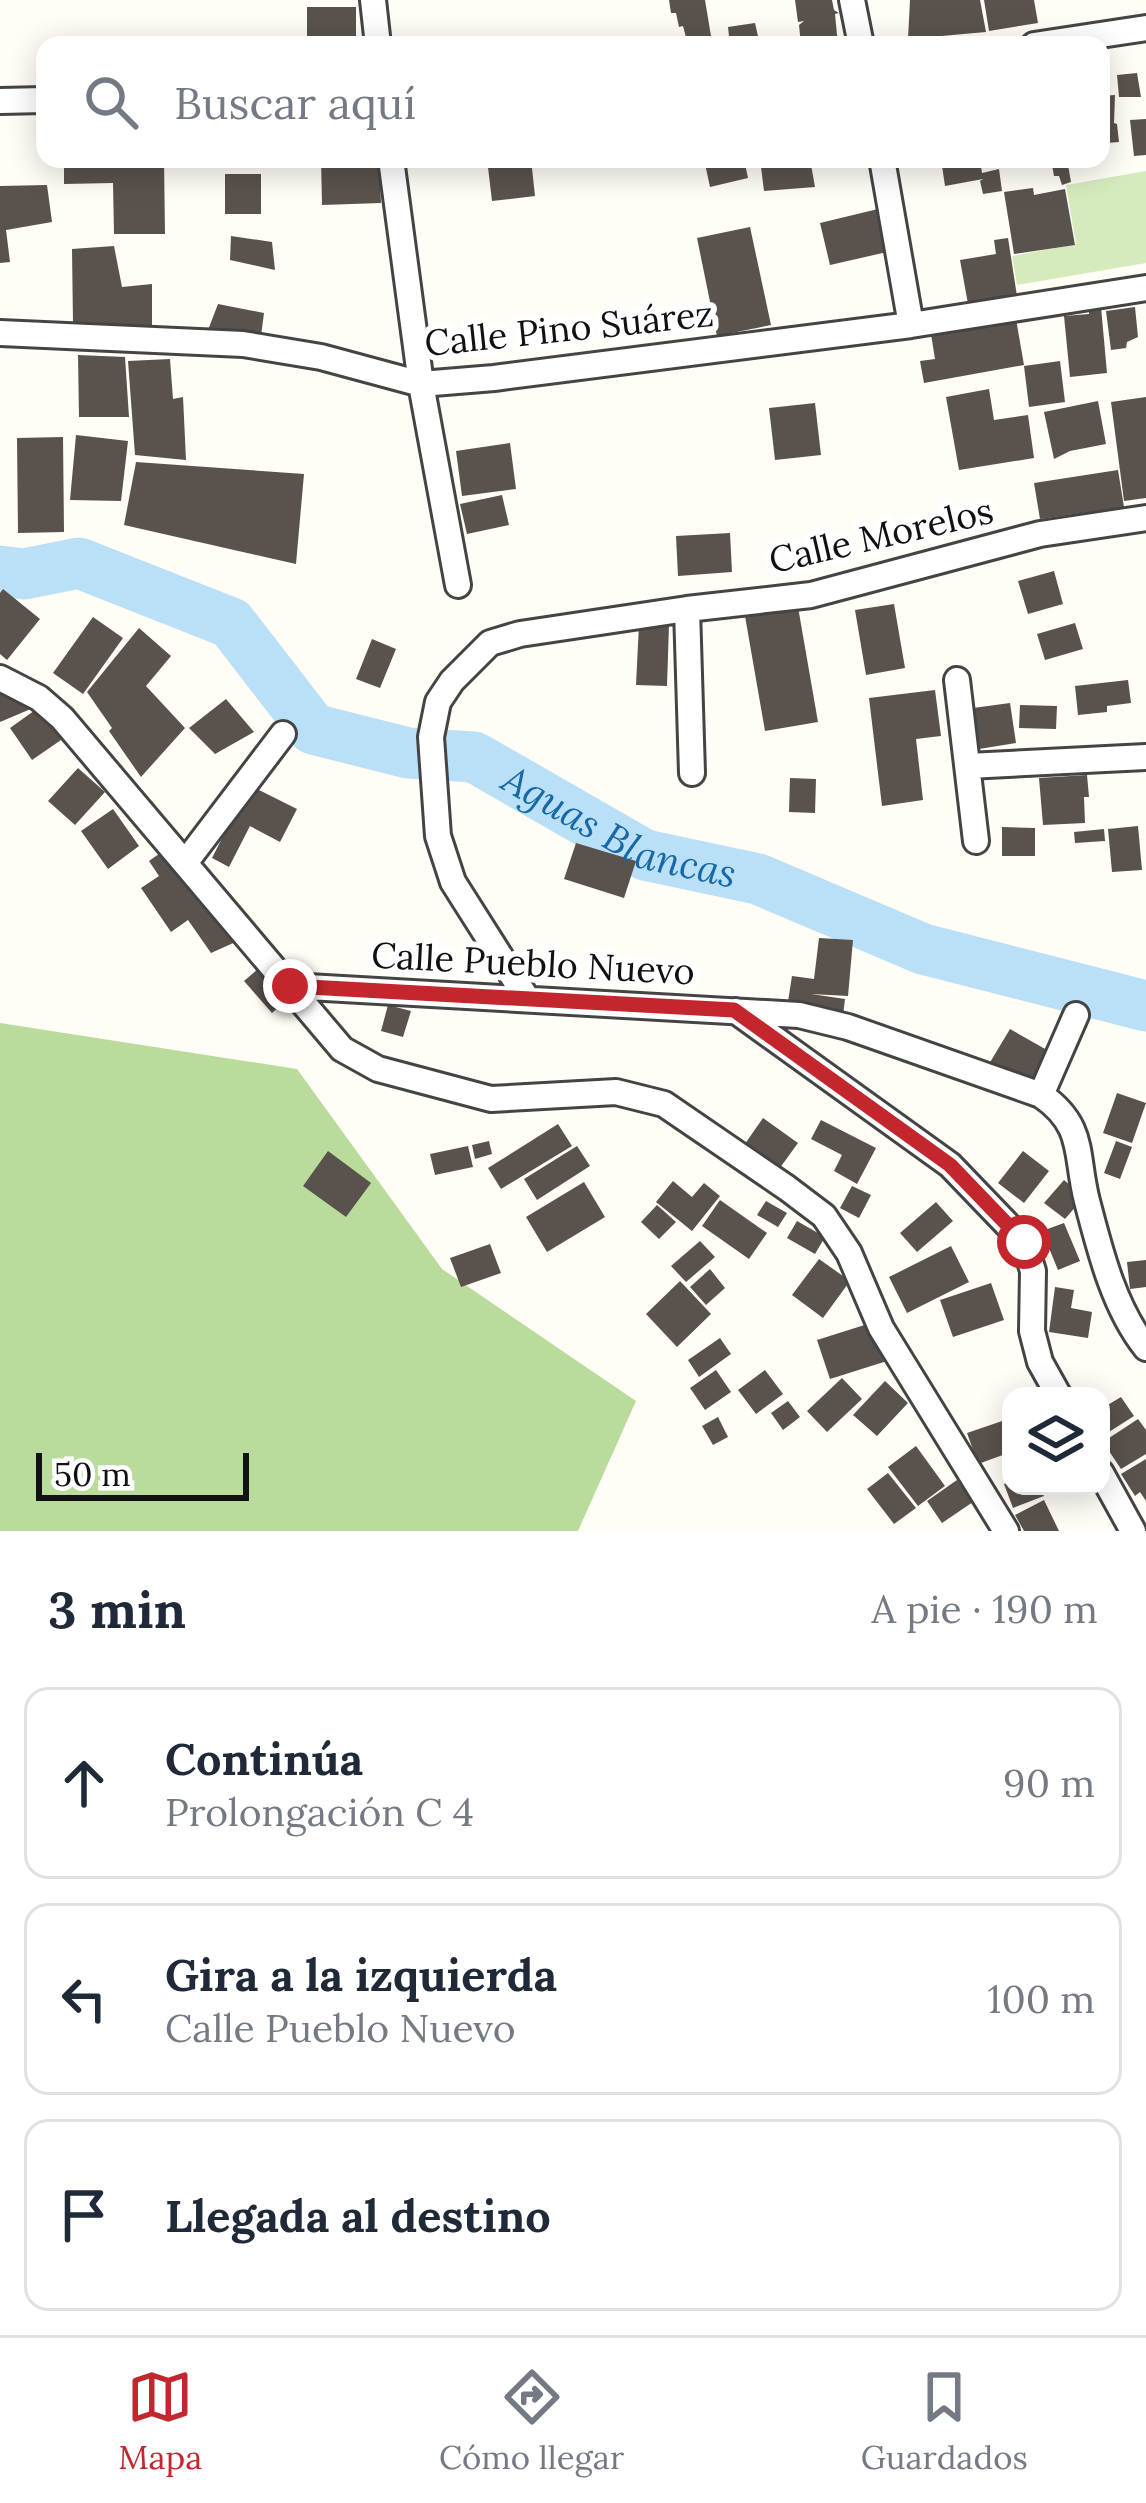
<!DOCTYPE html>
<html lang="es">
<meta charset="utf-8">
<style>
body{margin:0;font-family:Lora,serif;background:#f2f2f3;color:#1f2937}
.controls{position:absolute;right:36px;bottom:36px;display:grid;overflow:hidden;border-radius:24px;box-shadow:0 6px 30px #0003}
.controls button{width:108px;height:108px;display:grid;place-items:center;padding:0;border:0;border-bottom:3px solid #e0e1e3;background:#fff;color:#1f2937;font:60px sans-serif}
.scale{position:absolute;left:36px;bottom:30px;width:213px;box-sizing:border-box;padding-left:12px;border:6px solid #111;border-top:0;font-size:33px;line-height:42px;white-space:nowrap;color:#111;-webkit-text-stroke:9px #fff;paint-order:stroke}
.stop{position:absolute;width:36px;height:36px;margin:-27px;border:9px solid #c4262e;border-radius:50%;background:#fff}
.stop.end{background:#c4262e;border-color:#fff;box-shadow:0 3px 12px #0008}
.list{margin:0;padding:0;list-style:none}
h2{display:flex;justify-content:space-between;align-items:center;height:156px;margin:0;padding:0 48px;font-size:51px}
h2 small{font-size:39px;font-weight:400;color:#747a83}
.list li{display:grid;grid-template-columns:78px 1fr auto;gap:36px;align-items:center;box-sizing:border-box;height:192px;margin:0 24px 24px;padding:0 24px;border:3px solid #e0e1e3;border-radius:24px}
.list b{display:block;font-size:45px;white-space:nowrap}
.list p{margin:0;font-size:39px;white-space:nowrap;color:#747a83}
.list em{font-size:39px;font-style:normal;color:#747a83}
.icon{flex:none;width:66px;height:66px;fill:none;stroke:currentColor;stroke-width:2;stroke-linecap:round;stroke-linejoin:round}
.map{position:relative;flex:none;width:1146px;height:1531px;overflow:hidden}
.search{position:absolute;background:#fff;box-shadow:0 6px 30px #0003;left:36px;right:36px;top:36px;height:132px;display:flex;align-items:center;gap:30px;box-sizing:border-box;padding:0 42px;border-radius:24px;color:#747a83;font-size:45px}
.sheet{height:804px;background:#fff}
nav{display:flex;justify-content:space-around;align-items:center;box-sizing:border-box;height:168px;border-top:3px solid #e0e1e3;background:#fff;font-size:33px;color:#747a83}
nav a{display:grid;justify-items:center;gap:6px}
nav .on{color:#c4262e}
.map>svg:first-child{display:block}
.green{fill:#d5ebbd}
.forest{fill:#b9dc9c}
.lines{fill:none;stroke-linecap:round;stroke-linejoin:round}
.river{stroke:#b9e0f7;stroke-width:51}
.building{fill:#5a524d}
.street-casing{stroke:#444;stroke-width:30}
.street{stroke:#fff;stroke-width:24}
.route{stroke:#c4262e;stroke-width:15}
.labels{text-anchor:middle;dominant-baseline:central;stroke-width:12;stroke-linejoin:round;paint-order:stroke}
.street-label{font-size:36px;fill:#111;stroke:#fff}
.water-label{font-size:39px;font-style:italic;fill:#1768a6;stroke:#fff}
</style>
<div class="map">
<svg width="1146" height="1531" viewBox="0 0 1146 1531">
<rect width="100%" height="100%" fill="#fffdf5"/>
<!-- green -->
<path class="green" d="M 1146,171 L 1146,263 L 1017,285 L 1012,256 L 1076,244 L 1066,185 Z"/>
<!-- forest -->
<path class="forest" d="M 0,1023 L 297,1069 L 442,1269 L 636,1401 L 578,1531 L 0,1531 Z"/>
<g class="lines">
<!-- river -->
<path class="river" id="s1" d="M 0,571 L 24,574 L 79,563 L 231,623 L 313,729 L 408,753 L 474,757 L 645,855 L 758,879 L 923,949 L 1146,1006"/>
</g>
<!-- building -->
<path class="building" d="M 669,0 L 705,0 L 712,42 L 688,45 L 683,26 L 679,27 L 676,13 L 671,13 Z
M 795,0 L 832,0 L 834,10 L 839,13 L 835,14 L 838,45 L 801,45 L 799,25 L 804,21 L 798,22 Z
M 910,0 L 980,0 L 986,32 L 908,39 Z
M 984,0 L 1034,0 L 1038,23 L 989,31 Z
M 307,7 L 356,7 L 356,40 L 307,40 Z
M 755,23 L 760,45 L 730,45 L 728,27 Z
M 1137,73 L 1141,97 L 1119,97 L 1117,75 Z
M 1115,95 L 1114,123 L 1117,124 L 1119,142 L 1107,143 L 1107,141 L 1101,141 L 1101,96 Z
M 1146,119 L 1146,155 L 1134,156 L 1130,120 Z
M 64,159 L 164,159 L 165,234 L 114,234 L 113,183 L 64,184 Z
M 321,159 L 379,159 L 381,203 L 322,205 Z
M 487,159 L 531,159 L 535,196 L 492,201 Z
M 704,159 L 744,159 L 748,178 L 710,187 Z
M 760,159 L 810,159 L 815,187 L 764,191 Z
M 941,159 L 980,159 L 982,173 L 999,169 L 1002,191 L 983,194 L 980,181 L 983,179 L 945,186 Z
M 1051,159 L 1067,159 L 1071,182 L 1062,185 L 1059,176 L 1054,176 Z
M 225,174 L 261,174 L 261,214 L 225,214 Z
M 47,185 L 52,222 L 6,230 L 10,262 L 0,263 L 0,186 Z
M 1033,188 L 1034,195 L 1065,189 L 1075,245 L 1014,254 L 1004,192 Z
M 878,209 L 887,252 L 830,265 L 820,223 Z
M 750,227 L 771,325 L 717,336 L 697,238 Z
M 231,236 L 272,242 L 275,270 L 230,260 Z
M 1008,238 L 1017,296 L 968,304 L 960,260 L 996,254 L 994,240 Z
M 114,246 L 122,287 L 152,284 L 152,327 L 73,323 L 72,249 Z
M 218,304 L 264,313 L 261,336 L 208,330 Z
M 1101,307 L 1107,373 L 1070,377 L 1064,316 L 1089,314 L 1089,309 Z
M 1135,307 L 1138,337 L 1127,342 L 1126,348 L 1111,350 L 1106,311 Z
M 1016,319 L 1024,365 L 924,383 L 920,361 L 935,359 L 931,334 Z
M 78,355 L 125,357 L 129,417 L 79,417 Z
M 170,359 L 173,399 L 183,397 L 186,460 L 135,455 L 128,361 Z
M 1060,361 L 1065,402 L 1029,407 L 1024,366 Z
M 989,389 L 994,420 L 1028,415 L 1034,458 L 959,470 L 946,397 Z
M 1146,397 L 1146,498 L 1124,501 L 1111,402 Z
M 1098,401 L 1106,444 L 1070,451 L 1054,459 L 1044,412 Z
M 815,403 L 821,455 L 775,460 L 769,408 Z
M 76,435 L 128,441 L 121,501 L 70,500 Z
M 63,437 L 64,532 L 18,533 L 17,438 Z
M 510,443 L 516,489 L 462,496 L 456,451 Z
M 136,462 L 304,474 L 296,564 L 124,525 Z
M 1118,470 L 1124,507 L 1040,519 L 1034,483 Z
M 502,495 L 509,525 L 467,534 L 460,504 Z
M 730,533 L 732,572 L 678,576 L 676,536 Z
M 1054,571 L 1063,604 L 1028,614 L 1018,581 Z
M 3,589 L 40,619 L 7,660 L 0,654 L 0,593 Z
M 894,604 L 905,668 L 866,675 L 855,610 Z
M 798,607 L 818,722 L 765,731 L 745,616 Z
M 93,617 L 123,638 L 83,694 L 53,673 Z
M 1075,623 L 1083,649 L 1045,660 L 1037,634 Z
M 639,624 L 669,625 L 667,686 L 636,685 Z
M 139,628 L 171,656 L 146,686 L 185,728 L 141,777 L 109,731 L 112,728 L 87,692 Z
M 372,639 L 396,649 L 380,688 L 356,679 Z
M 1128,680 L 1131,703 L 1107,706 L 1107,712 L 1078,715 L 1075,686 Z
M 0,685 L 33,708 L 0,722 Z
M 935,690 L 941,736 L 916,739 L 923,800 L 882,806 L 869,698 Z
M 226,699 L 254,732 L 215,754 L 189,728 Z
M 1010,703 L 1016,743 L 979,749 L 973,708 Z
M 1020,705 L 1057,706 L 1056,729 L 1019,728 Z
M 38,708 L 61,740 L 32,760 L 10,728 Z
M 78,768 L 105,792 L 75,825 L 48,801 Z
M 1087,775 L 1089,797 L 1084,797 L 1085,823 L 1043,825 L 1039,778 Z
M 790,778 L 816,779 L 815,813 L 789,812 Z
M 249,785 L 297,809 L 280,842 L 250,826 L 229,867 L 212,858 Z
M 113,809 L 139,846 L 108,869 L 81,831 Z
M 1138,826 L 1142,870 L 1112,872 L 1108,829 Z
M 1002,827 L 1035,828 L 1035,856 L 1002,856 Z
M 1104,829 L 1105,841 L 1075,843 L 1074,832 Z
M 576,843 L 636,861 L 624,898 L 564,879 Z
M 166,849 L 240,940 L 211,953 L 188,920 L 171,932 L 141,888 L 159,876 L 149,861 Z
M 819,938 L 853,940 L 848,996 L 811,994 L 845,999 L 843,1016 L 787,1008 L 792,976 L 814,979 Z
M 266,962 L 293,994 L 272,1013 L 244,981 Z
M 388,1005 L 411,1011 L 403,1037 L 381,1031 Z
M 1010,1029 L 1054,1054 L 1033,1089 L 989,1064 Z
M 1117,1093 L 1146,1103 L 1132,1143 L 1103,1133 Z
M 763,1118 L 798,1143 L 774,1176 L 740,1151 Z
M 821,1120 L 876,1148 L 857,1184 L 834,1171 L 842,1155 L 811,1139 Z
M 558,1124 L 572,1146 L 501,1189 L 488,1168 Z
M 489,1141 L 492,1154 L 475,1159 L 472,1145 Z
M 1116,1141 L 1132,1147 L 1120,1179 L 1104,1173 Z
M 468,1146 L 473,1167 L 435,1175 L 430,1154 Z
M 577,1146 L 590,1166 L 537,1200 L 524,1179 Z
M 328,1151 L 371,1183 L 346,1217 L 303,1186 Z
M 1023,1151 L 1049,1171 L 1024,1203 L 998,1183 Z
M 1064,1180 L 1084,1197 L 1065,1219 L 1044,1203 Z
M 673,1181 L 692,1197 L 704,1183 L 720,1196 L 692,1231 L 656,1202 Z
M 584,1182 L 605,1217 L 547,1252 L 526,1217 Z
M 852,1186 L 871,1195 L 859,1218 L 840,1208 Z
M 720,1200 L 767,1233 L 749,1259 L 702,1226 Z
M 766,1201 L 787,1213 L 778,1227 L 757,1215 Z
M 936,1202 L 953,1221 L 917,1252 L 900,1233 Z
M 657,1205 L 676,1222 L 659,1239 L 641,1222 Z
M 797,1221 L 825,1237 L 815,1254 L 787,1238 Z
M 1064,1223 L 1080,1261 L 1058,1270 L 1042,1231 Z
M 700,1241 L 715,1257 L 686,1282 L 671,1266 Z
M 490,1244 L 501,1273 L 461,1287 L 450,1258 Z
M 951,1246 L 969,1282 L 907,1313 L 889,1277 Z
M 819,1259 L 850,1281 L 823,1318 L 792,1295 Z
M 1146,1260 L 1146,1287 L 1130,1289 L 1127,1262 Z
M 710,1269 L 725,1288 L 706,1305 L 690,1287 Z
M 680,1281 L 711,1314 L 677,1347 L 646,1314 Z
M 991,1283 L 1004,1320 L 953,1337 L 940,1300 Z
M 1055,1287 L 1074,1290 L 1071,1308 L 1092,1312 L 1088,1338 L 1049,1332 Z
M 874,1322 L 887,1361 L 830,1379 L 817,1340 Z
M 720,1338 L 731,1354 L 699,1377 L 688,1360 Z
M 716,1370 L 731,1392 L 705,1410 L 690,1388 Z
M 765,1370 L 783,1394 L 756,1414 L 738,1390 Z
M 842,1378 L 862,1399 L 827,1432 L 807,1411 Z
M 885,1381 L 908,1403 L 877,1436 L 853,1415 Z
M 1121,1397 L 1134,1416 L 1101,1437 L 1101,1409 Z
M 788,1401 L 800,1417 L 783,1430 L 771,1413 Z
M 718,1417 L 728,1437 L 713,1445 L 702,1426 Z
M 1011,1418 L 1011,1452 L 978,1464 L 967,1433 Z
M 1138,1419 L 1146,1430 L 1146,1454 L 1121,1469 L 1103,1442 Z
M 916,1446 L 945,1486 L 918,1506 L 888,1467 Z
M 1146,1459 L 1146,1501 L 1140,1492 L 1135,1496 L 1121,1474 Z
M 888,1473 L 916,1508 L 894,1524 L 867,1489 Z
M 957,1480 L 973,1502 L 942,1523 L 927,1501 Z
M 1011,1481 L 1011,1486 L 1040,1486 L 1044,1496 L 1013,1508 L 1004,1484 Z
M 1044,1500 L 1059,1531 L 1024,1531 L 1015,1515 Z"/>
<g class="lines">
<defs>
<path id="street" d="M 373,0 L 378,45
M 852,0 L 861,45
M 1034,45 L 1146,28
M 0,101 L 45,100
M 391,159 L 421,384 L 458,585
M 882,159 L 911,325
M 0,333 L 243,344 L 321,357 L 421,384 L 494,378 L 911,325 L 1146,288
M 687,609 L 692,773
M 0,678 L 39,698 L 62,718 L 342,1049 L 378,1069 L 491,1099 L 616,1092 L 664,1104 L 787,1188 L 824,1216 L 849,1253 L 881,1328 L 1006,1531
M 957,680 L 976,841
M 968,766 L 1146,757
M 185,863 L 283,734
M 290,986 L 799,1015 L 848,1027 L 1041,1095 C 1086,1126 1075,1155 1087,1201 C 1100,1251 1114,1308 1146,1348
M 526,997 L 453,882 L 438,836 L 431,737 L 438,702 L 452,681 L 490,643 L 520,634 L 687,609 L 811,595 L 1040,534 L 1146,518
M 736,1011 L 950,1165 L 1024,1242 L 1033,1271 L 1032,1331 L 1040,1362 L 1059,1396
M 1041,1095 L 1076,1015
M 1101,1473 L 1133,1531"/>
</defs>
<!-- street casing -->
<use href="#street" class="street-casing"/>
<!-- street -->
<use href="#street" class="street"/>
</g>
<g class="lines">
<!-- route -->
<path class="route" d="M 290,986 L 734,1010 L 950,1165 L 1024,1242"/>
</g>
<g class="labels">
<!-- street labels -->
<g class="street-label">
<text transform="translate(569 328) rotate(-6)">Calle Pino Suárez</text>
<text transform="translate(881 535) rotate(-13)">Calle Morelos</text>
<text transform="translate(533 963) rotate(3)">Calle Pueblo Nuevo</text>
</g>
<!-- water labels -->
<g class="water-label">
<text stroke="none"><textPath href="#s1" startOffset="705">Aguas Blancas</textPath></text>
</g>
</g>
</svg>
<div class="controls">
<button><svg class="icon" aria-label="layers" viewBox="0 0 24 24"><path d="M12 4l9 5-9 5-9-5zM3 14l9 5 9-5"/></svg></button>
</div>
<div class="scale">50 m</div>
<div class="stop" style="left:1024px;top:1242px"></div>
<div class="stop end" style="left:290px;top:986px"></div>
<div class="search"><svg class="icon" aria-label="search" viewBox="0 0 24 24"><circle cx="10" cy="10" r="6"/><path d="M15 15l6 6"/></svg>Buscar aquí</div>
</div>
<section class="sheet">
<h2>3 min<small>A pie · 190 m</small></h2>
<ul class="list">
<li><svg class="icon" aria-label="ahead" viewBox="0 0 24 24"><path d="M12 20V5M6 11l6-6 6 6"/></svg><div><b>Continúa</b><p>Prolongación C 4</p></div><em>90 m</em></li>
<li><svg class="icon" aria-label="left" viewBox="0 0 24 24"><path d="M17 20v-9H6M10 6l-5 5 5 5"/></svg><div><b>Gira a la izquierda</b><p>Calle Pueblo Nuevo</p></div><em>100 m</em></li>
<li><svg class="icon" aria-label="arrive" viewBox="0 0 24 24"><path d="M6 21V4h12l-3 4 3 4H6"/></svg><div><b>Llegada al destino</b></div></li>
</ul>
</section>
<nav>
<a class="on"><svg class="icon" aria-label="map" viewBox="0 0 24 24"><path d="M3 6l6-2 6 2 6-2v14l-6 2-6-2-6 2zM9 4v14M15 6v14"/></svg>Mapa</a>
<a><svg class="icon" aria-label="directions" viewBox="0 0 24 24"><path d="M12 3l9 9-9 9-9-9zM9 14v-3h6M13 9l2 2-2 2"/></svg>Cómo llegar</a>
<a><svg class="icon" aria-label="saved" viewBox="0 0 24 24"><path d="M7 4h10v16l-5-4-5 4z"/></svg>Guardados</a>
</nav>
